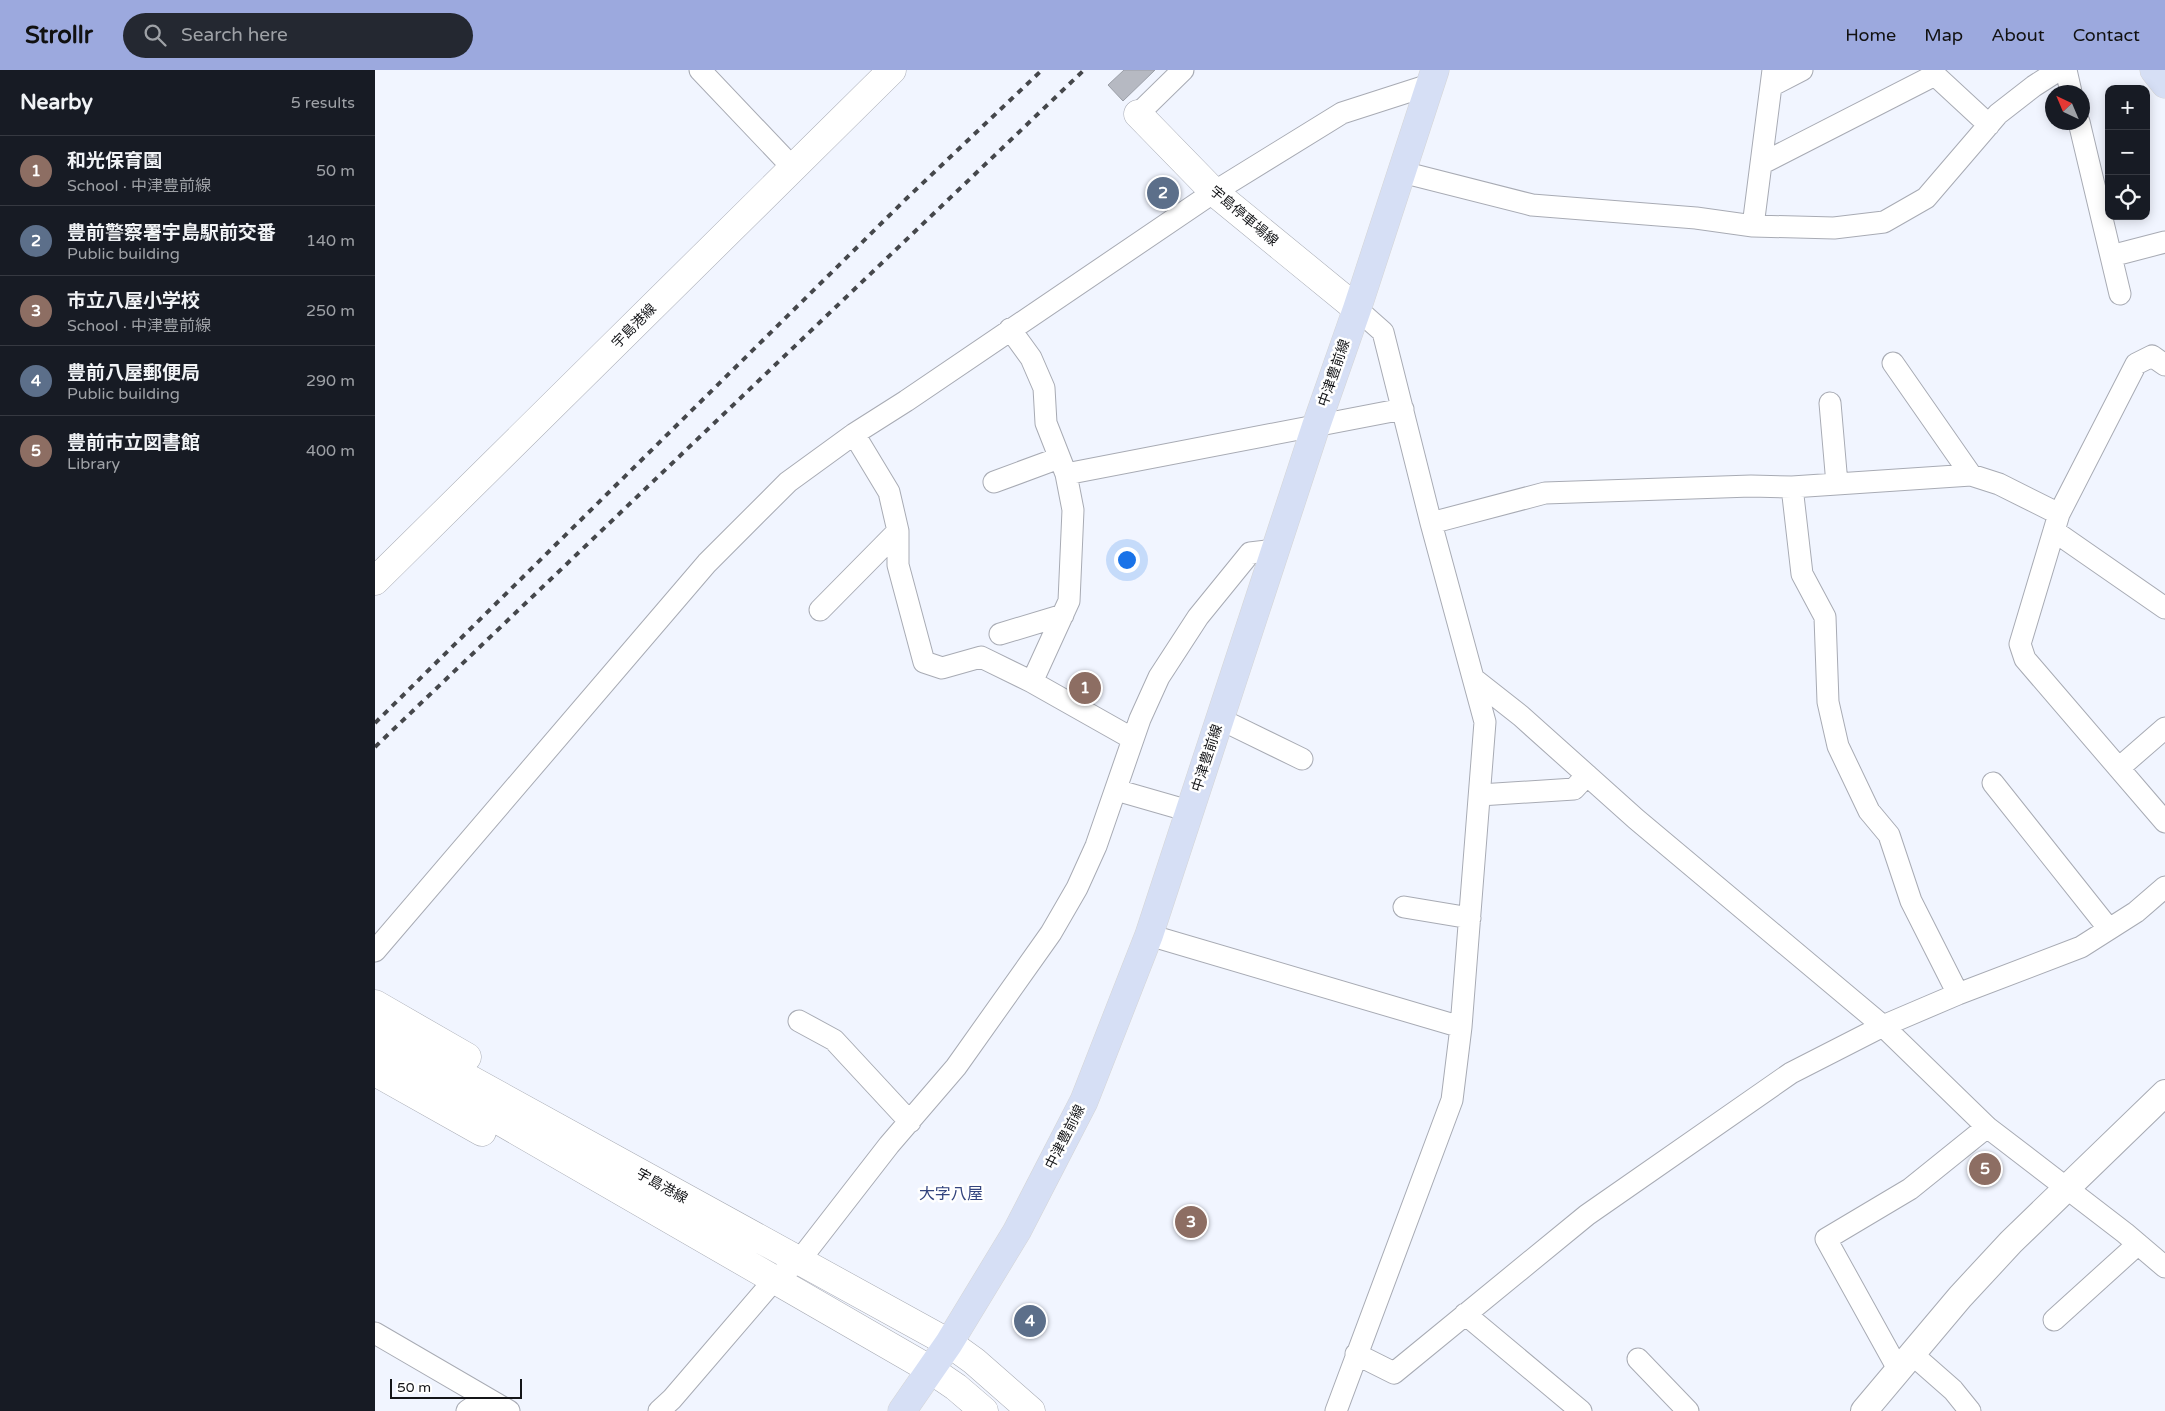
<!DOCTYPE html>
<meta charset="utf-8">
<style>
body{margin:0;font-family:"Varela Round","Noto Sans JP",sans-serif;background:#242831;color:#f1f3f6}
.controls{position:absolute;right:15px;top:15px;display:grid;overflow:hidden;border-radius:10px;box-shadow:0 2px 12px #0003}
.controls button{width:45px;height:45px;display:grid;place-items:center;padding:0;border:0;border-bottom:1px solid #363941;background:#171b24;color:#f1f3f6;font:25px sans-serif}
.compass{position:absolute;left:1670px;top:15px;width:45px;height:45px;border-radius:50%;background:#171b24;box-shadow:0 2px 12px #0003;rotate:316deg}
.scale{position:absolute;left:15px;bottom:12px;width:132px;box-sizing:border-box;padding-left:5px;border:2px solid #141518;border-top:0;font-size:14px;line-height:18px;white-space:nowrap;color:#141518;-webkit-text-stroke:4px #fff;paint-order:stroke}
.you{position:absolute;left:751px;top:489px;width:18px;height:18px;margin:-12px;border:4px solid #fff;border-radius:50%;background:#1a73e8;box-shadow:0 0 0 8px #1a73e833}
.badge{display:grid;place-items:center;width:32px;height:32px;border-radius:50%;background:#9ca9de;color:#fff;font-size:16px;font-weight:700}
.pin{position:absolute;translate:-50% -50%;border:2px solid #fff;box-shadow:0 1px 5px #0006}
.list{margin:0;padding:0;list-style:none}
h2{display:flex;justify-content:space-between;align-items:center;height:65px;margin:0;padding:0 20px;font-size:21px}
h2 small{font-size:16px;font-weight:400;color:#9ea1a6}
.list li{display:grid;grid-template-columns:32px 1fr auto;gap:15px;align-items:center;box-sizing:border-box;height:70px;padding:0 20px;border-top:1px solid #363941}
.list b{display:block;font-size:19px;white-space:nowrap}
.list p{margin:0;font-size:16px;white-space:nowrap;color:#9ea1a6}
.list em{font-size:16px;font-style:normal;color:#9ea1a6}
.icon{flex:none;width:28px;height:28px;fill:none;stroke:currentColor;stroke-width:2;stroke-linecap:round;stroke-linejoin:round}
.map{position:relative;flex:none;width:1790px;height:1341px;overflow:hidden}
header{display:flex;align-items:center;gap:30px;box-sizing:border-box;height:70px;padding:0 25px;background:#9ca9de;color:#111}
header strong{font-size:24px}
nav{display:flex;gap:28px;margin-inline-start:auto;font-size:18px}
.search{width:350px;height:45px;background:#242831;display:flex;align-items:center;gap:12px;box-sizing:border-box;padding:0 18px;border-radius:28px;color:#9ea1a6;font-size:19px}
main{display:flex}
aside{flex:1;background:#171b24}
.map>svg:first-child{display:block}
.building{fill:#b6b9c2;stroke:#9a9ea6}
.lines{fill:none;stroke-linecap:round;stroke-linejoin:round}
.minor-casing{stroke:#a8abb4;stroke-width:23}
.tertiary-casing{stroke:#a8abb4;stroke-width:28}
.secondary-casing{stroke:#a8abb4;stroke-width:29}
.primary-casing{stroke:#d5d5d5;stroke-width:29}
.minor{stroke:#fff;stroke-width:21}
.tertiary{stroke:#fff;stroke-width:26}
.secondary{stroke:#fff;stroke-width:28}
.primary{stroke:#d6dff5;stroke-width:28}
.rail{stroke:#45474b;stroke-width:4;stroke-dasharray:6 6;stroke-linecap:butt}
.labels{text-anchor:middle;dominant-baseline:central;stroke-width:5;stroke-linejoin:round;paint-order:stroke}
.street-label{font-size:14px;fill:#141518;stroke:#fff}
.quarter-label{font-size:16px;fill:#33447e;stroke:#fff}
</style>
<header>
<strong>Strollr</strong>
<div class="search"><svg class="icon" aria-label="search" viewBox="0 0 24 24"><circle cx="10" cy="10" r="6"/><path d="M15 15l6 6"/></svg>Search here</div>
<nav><a>Home</a><a>Map</a><a>About</a><a>Contact</a></nav>
</header>
<main>
<aside>
<h2>Nearby<small>5 results</small></h2>
<ul class="list">
<li><span class="badge" style="background:#8d6e63">1</span><div><b>和光保育園</b><p>School · 中津豊前線</p></div><em>50 m</em></li>
<li><span class="badge" style="background:#5c6f8a">2</span><div><b>豊前警察署宇島駅前交番</b><p>Public building</p></div><em>140 m</em></li>
<li><span class="badge" style="background:#8d6e63">3</span><div><b>市立八屋小学校</b><p>School · 中津豊前線</p></div><em>250 m</em></li>
<li><span class="badge" style="background:#5c6f8a">4</span><div><b>豊前八屋郵便局</b><p>Public building</p></div><em>290 m</em></li>
<li><span class="badge" style="background:#8d6e63">5</span><div><b>豊前市立図書館</b><p>Library</p></div><em>400 m</em></li>
</ul>
</aside>
<div class="map">
<svg width="1790" height="1341" viewBox="0 0 1790 1341">
<rect width="100%" height="100%" fill="#f1f5ff"/>
<!-- building -->
<path class="building" d="M 749,0 L 780,0 L 748,31 L 733,15 Z"/>
<g class="lines">
<defs>
<path id="minor" d="M 325,0 L 419,99
M 1691,0 L 1696,22
M 1396,16 L 1427,0
M 763,44 L 808,0
M 1704,52 L 1745,224
M 1386,94 L 1560,5 L 1614,55
M 1027,102 L 1157,135 L 1321,148 L 1378,156 L 1459,158 L 1509,152 L 1551,128 L 1623,44 L 1659,16 L 1684,0
M 1378,156 L 1398,0
M 1736,186 L 1790,172
M 635,259 L 656,288 L 669,318 L 671,353 L 691,404 L 698,440 L 694,531 L 657,612
M 1518,293 L 1596,405
M 1790,295 L 1777,286 L 1761,294 L 1684,444 L 1645,574 L 1650,589 L 1790,752
M 1455,333 L 1462,414
M 479,364 L 514,422 L 523,461 L 523,495 L 549,592 L 567,598 L 606,587 L 657,612 L 758,669
M 691,404 L 1028,339
M 619,412 L 684,388
M 1417,417 L 1427,504 L 1450,547 L 1453,632 L 1463,676 L 1494,741 L 1514,765 L 1536,831 L 1583,924
M 1056,453 L 1170,423 L 1376,416 L 1417,417 L 1596,405 L 1624,414 L 1684,444
M 1679,461 L 1790,538
M 445,540 L 523,461
M 625,564 L 688,545
M 1099,609 L 1146,646 L 1261,749 L 1508,956 L 1612,1057 L 1750,1163 L 1790,1197
M 845,649 L 927,689
M 1744,698 L 1790,658
M 1618,713 L 1734,859
M 741,720 L 814,741
M 1105,725 L 1199,719 L 1212,705
M 1029,837 L 1095,848
M 774,865 L 1086,957
M 0,881 L 332,493 L 413,412 L 479,364 L 531,331 L 839,122 L 967,43 L 1054,15
M 424,951 L 459,970 L 535,1052
M 1090,1244 L 1206,1341
M 1679,1250 L 1763,1174
M 0,1263 L 134,1341
M 981,1284 L 1019,1303 L 1212,1145 L 1416,1003 L 1508,956 L 1583,924 L 1706,877 L 1761,842 L 1790,817
M 1537,1284 L 1578,1320 L 1595,1341
M 1263,1289 L 1313,1341
M 1523,1299 L 1451,1169 L 1535,1119 L 1612,1057
M 92,1341 L 111,1328
M 284,1341 L 297,1329 L 400,1209 L 424,1191 L 514,1075 L 581,997 L 676,863 L 702,818 L 721,776 L 765,649 L 784,607 L 823,547 L 875,483 L 900,480
M 961,1341 L 1077,1030 L 1086,957 L 1110,652 L 1056,453 L 1008,262 L 982,239"/>
<path id="tertiary" d="M 1489,1341 L 1585,1227 L 1636,1172 L 1790,1023"/>
<path id="secondary" d="M 763,44 L 839,122 L 982,239
M 0,511 L 517,0
M 0,934 L 92,987
M 0,957 L 574,1273 L 599,1291 L 656,1341
M 0,979 L 556,1300 L 581,1317 L 609,1341
M 0,1002 L 107,1062"/>
<path id="primary" d="M 1779,0 L 1790,14
M 527,1341 L 574,1273 L 642,1161 L 709,1031 L 774,865 L 941,356 L 982,239 L 1060,0"/>
</defs>
<!-- minor casing -->
<use href="#minor" class="minor-casing"/>
<!-- tertiary casing -->
<use href="#tertiary" class="tertiary-casing"/>
<!-- secondary casing -->
<use href="#secondary" class="secondary-casing"/>
<!-- primary casing -->
<use href="#primary" class="primary-casing"/>
<!-- minor -->
<use href="#minor" class="minor"/>
<!-- tertiary -->
<use href="#tertiary" class="tertiary"/>
<!-- secondary -->
<use href="#secondary" class="secondary"/>
<!-- primary -->
<use href="#primary" class="primary"/>
<!-- rail -->
<path class="rail" d="M 0,653 L 532,128 L 667,0
M 0,677 L 709,0"/>
</g>
<g class="labels">
<!-- street labels -->
<g class="street-label">
<text transform="translate(869 146) rotate(40)">宇島停車場線</text>
<text transform="translate(259 256) rotate(-45)">宇島港線</text>
<text transform="translate(959 303) rotate(-71)">中津豊前線</text>
<text transform="translate(832 688) rotate(-72)">中津豊前線</text>
<text transform="translate(690 1067) rotate(-63)">中津豊前線</text>
<text transform="translate(287 1116) rotate(29)">宇島港線</text>
</g>
<!-- quarter labels -->
<g class="quarter-label">
<text x="576" y="1124">大字八屋</text>
</g>
</g>
</svg>
<div class="controls">
<button>+</button>
<button>−</button>
<button><svg class="icon" aria-label="locate" viewBox="0 0 24 24"><circle cx="12" cy="12" r="6"/><path d="M12 2v4M12 18v4M2 12h4M18 12h4"/></svg></button>
</div>
<svg class="compass" viewBox="-18 -18 36 36"><path d="M0-13l5 13h-10z" fill="#e53935"/><path d="M0 13l5-13h-10z" fill="#9ea1a6"/></svg>
<div class="scale">50 m</div>
<div class="you"></div>
<div class="pin badge" style="left:710px;top:618px;background:#8d6e63">1</div>
<div class="pin badge" style="left:788px;top:123px;background:#5c6f8a">2</div>
<div class="pin badge" style="left:816px;top:1152px;background:#8d6e63">3</div>
<div class="pin badge" style="left:655px;top:1251px;background:#5c6f8a">4</div>
<div class="pin badge" style="left:1610px;top:1099px;background:#8d6e63">5</div>
</div>
</main>
